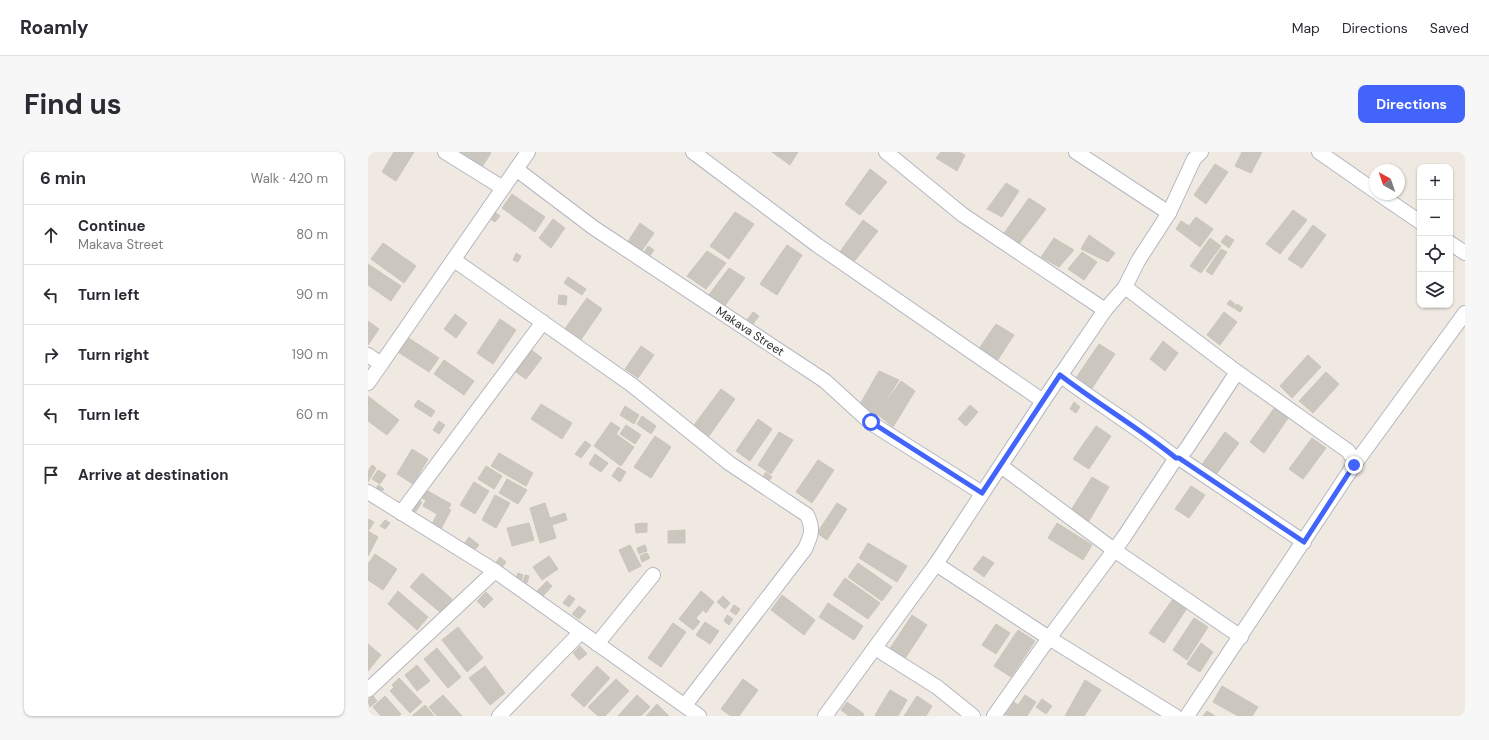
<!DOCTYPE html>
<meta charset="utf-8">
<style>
body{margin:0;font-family:"DM Sans",sans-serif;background:#f7f7f7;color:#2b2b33}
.controls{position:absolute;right:12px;top:12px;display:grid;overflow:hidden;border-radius:8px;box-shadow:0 1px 3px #0004}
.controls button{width:36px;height:36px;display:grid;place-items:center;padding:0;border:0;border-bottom:1px solid #e1e1e2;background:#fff;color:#2b2b33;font:20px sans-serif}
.compass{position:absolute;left:1001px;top:12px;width:36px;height:36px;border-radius:50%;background:#fff;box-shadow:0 1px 3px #0004;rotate:320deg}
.stop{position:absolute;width:12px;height:12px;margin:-9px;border:3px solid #4264fb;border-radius:50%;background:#fff}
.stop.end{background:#4264fb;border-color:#fff;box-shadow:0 1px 4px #0008}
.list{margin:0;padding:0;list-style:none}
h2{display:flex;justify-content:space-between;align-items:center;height:52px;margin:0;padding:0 16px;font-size:17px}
h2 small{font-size:13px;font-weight:400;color:#7c7c81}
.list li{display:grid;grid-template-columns:26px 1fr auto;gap:12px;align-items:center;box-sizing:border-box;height:60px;padding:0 16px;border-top:1px solid #e1e1e2}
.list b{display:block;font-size:15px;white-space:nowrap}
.list p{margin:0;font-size:13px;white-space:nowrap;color:#7c7c81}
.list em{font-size:13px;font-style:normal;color:#7c7c81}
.icon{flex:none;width:22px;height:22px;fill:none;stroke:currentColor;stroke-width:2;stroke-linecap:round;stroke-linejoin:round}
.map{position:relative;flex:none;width:1097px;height:564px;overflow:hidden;border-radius:8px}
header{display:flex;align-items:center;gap:24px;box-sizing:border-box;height:56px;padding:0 20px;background:#fff;border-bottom:1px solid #e1e1e2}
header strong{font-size:19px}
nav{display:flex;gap:22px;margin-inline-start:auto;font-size:14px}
.intro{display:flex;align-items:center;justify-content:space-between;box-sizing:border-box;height:96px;padding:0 24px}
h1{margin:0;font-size:28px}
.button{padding:10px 18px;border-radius:8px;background:#4264fb;color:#fff;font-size:14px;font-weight:700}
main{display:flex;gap:24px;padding:0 24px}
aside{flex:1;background:#fff;border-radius:8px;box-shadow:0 1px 3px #0004}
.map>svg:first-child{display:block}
.building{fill:#cbc7bf;stroke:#cbc5ba}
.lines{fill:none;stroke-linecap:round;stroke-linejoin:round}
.minor-casing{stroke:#b4b7c1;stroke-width:16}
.minor{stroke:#fff;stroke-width:14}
.route{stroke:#4264fb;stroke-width:5}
.labels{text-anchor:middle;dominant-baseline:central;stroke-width:3;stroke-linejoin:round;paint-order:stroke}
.street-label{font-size:12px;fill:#2e2e2e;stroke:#fff}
</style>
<header>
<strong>Roamly</strong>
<nav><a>Map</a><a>Directions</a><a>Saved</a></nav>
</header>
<div class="intro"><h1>Find us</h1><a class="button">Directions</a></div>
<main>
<aside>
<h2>6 min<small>Walk · 420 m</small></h2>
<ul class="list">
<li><svg class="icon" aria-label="ahead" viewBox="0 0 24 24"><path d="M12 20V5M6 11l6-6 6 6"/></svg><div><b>Continue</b><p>Makava Street</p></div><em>80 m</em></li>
<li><svg class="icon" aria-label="left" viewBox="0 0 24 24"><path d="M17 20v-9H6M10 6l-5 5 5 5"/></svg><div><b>Turn left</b></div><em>90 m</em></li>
<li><svg class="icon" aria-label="right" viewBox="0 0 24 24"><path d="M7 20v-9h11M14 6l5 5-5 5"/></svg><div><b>Turn right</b></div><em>190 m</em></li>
<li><svg class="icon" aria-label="left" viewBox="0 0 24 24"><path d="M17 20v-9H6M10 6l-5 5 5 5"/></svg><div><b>Turn left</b></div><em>60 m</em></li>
<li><svg class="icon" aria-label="arrive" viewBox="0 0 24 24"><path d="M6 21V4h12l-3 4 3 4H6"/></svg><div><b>Arrive at destination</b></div></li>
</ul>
</aside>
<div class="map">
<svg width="1097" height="564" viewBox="0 0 1097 564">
<rect width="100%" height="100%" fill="#efe9e1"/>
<!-- building -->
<path class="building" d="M 26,0 L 46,0 L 28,29 L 14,20 Z
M 90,0 L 122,0 L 123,1 L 114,15 Z
M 404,0 L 430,0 L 422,13 Z
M 573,0 L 591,0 L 597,3 L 589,19 L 568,6 Z
M 874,0 L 894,0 L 883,21 L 867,14 Z
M 847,12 L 860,20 L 838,52 L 826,43 Z
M 502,17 L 519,30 L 492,63 L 477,52 Z
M 638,31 L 651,39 L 634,65 L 619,57 Z
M 144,42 L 177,65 L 167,80 L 134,56 Z
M 661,46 L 678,57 L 648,96 L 634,84 Z
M 925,58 L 939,68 L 912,102 L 898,92 Z
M 127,60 L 132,64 L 127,70 L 122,67 Z
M 367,60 L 386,72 L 361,107 L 342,94 Z
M 828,65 L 845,77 L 832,95 L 808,77 L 813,69 L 821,74 Z
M 185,67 L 197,76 L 183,96 L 171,86 Z
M 495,68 L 510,79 L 485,111 L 471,101 Z
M 272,71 L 286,81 L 273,100 L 259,91 Z
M 945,73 L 958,83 L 934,116 L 920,107 Z
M 721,83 L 747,101 L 740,110 L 713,97 Z
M 858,83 L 866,88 L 861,96 L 853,90 Z
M 686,86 L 706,98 L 691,115 L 673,105 Z
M 842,86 L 853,94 L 833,121 L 822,114 Z
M 15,91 L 48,114 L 36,131 L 3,107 Z
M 419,93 L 434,103 L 409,143 L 392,132 Z
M 280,94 L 286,98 L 281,105 L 275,102 Z
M 853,97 L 859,100 L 844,123 L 838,119 Z
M 339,99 L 358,111 L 338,137 L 319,124 Z
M 714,100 L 729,110 L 716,128 L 700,117 Z
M 148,101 L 153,104 L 150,110 L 145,108 Z
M 0,112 L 33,134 L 23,149 L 0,133 Z
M 361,116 L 377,126 L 353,159 L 337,148 Z
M 200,125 L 218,137 L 214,143 L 196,131 Z
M 191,143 L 199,144 L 198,153 L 190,152 Z
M 219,146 L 234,157 L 212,189 L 196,178 Z
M 862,148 L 867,152 L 865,156 L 859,152 Z
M 869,152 L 875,156 L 872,160 L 866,156 Z
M 385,160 L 391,164 L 385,172 L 379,168 Z
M 856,160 L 869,170 L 852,193 L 839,183 Z
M 87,162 L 99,171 L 88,186 L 76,177 Z
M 132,167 L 148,178 L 125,212 L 109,201 Z
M 0,169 L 11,177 L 0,193 Z
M 628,172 L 646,183 L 627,212 L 608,201 Z
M 36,183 L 71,206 L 61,220 L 27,198 Z
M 795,189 L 810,201 L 797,219 L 782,207 Z
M 731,192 L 747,202 L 722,239 L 706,229 Z
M 158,194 L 174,206 L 158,227 L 142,216 Z
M 273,194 L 286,203 L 270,226 L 257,217 Z
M 940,203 L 953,215 L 924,246 L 912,234 Z
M 76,208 L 106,229 L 96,243 L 66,222 Z
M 511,219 L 531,228 L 507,265 L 491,254 Z
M 958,220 L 971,232 L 945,261 L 931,249 Z
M 533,229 L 547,239 L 525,275 L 509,262 Z
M 353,237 L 367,247 L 341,284 L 326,273 Z
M 0,244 L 31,268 L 19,283 L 0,269 Z
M 50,248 L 67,259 L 63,265 L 46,254 Z
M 706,250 L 712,255 L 708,261 L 702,257 Z
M 173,252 L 204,271 L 194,287 L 163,267 Z
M 602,253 L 610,260 L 598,274 L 590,267 Z
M 257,254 L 271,263 L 266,272 L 252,263 Z
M 907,255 L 921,265 L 896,301 L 882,290 Z
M 274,264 L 288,274 L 283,282 L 269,272 Z
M 390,267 L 404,277 L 382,309 L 368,299 Z
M 71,269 L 77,273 L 71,282 L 65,278 Z
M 243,270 L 252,276 L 248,282 L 266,295 L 253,314 L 226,294 Z
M 258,273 L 273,283 L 267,292 L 252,282 Z
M 728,274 L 743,284 L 721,317 L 705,307 Z
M 411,280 L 425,288 L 403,322 L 390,313 Z
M 857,280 L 871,291 L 847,324 L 833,314 Z
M 287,284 L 303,295 L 283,326 L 266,315 Z
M 944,286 L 958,296 L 935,327 L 921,317 Z
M 217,289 L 223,293 L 213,306 L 207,302 Z
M 44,297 L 60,307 L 45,332 L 29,322 Z
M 131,301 L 165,321 L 158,334 L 123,314 Z
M 227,302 L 240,311 L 233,320 L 221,312 Z
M 450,308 L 466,318 L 444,351 L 428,340 Z
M 4,313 L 8,316 L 0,330 L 0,319 Z
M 118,314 L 134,324 L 126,337 L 110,327 Z
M 250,315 L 258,320 L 252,330 L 244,324 Z
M 10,318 L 18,323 L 12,332 L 4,327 Z
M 398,320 L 404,325 L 400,330 L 394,326 Z
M 724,325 L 741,335 L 721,369 L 703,358 Z
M 139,327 L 159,338 L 150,352 L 131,341 Z
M 106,330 L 121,339 L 107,362 L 92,353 Z
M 10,333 L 16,337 L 13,340 L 8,337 Z
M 823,334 L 837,343 L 821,366 L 807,357 Z
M 58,338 L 83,352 L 80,357 L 83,358 L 73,377 L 64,372 L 69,362 L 55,354 L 58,348 L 53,346 Z
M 127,343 L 142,351 L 128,376 L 114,368 Z
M 49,347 L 54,350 L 47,361 L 42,358 Z
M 177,351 L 182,366 L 197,361 L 199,368 L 184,373 L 188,386 L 172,391 L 162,356 Z
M 469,351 L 479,357 L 459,388 L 449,381 Z
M 0,367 L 6,370 L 1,378 L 0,378 Z
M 17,368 L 22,371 L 17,377 L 12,374 Z
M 161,371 L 166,388 L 144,394 L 139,376 Z
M 279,371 L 279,380 L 268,381 L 267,372 Z
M 689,371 L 724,393 L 715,408 L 680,386 Z
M 317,378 L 317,391 L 300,391 L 300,379 Z
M 0,379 L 10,385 L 0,404 Z
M 101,385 L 111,393 L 105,400 L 96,392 Z
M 500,391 L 539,414 L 529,430 L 491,406 Z
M 262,393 L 273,414 L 261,420 L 251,398 Z
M 277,393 L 279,399 L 271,402 L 269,396 Z
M 279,401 L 282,406 L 274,410 L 272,404 Z
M 7,402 L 29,417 L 15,438 L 0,428 L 0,412 Z
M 181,404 L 190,417 L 174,428 L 165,415 Z
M 615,404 L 626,411 L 616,425 L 605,417 Z
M 132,405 L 138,410 L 132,418 L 126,413 Z
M 490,411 L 524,435 L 514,449 L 480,425 Z
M 54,421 L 84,447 L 73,461 L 42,435 Z
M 150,421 L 155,423 L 153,430 L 147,428 Z
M 157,423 L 161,424 L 159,431 L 155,430 Z
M 477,426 L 512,451 L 500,467 L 465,443 Z
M 179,429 L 184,434 L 175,444 L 169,439 Z
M 30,439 L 60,465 L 49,478 L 20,452 Z
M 333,439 L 346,450 L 338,461 L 335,458 L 328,466 L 332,470 L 325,478 L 311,467 Z
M 118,440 L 125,447 L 116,456 L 109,449 Z
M 201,443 L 207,447 L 201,455 L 195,451 Z
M 414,443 L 447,468 L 436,483 L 403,458 Z
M 355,444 L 362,451 L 357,457 L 349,450 Z
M 805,447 L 819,456 L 796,491 L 781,481 Z
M 460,451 L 495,474 L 486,488 L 451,465 Z
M 366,453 L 372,457 L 368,463 L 362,459 Z
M 211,454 L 218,459 L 211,467 L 204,462 Z
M 359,463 L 365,467 L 361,473 L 356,469 Z
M 544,463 L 559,473 L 536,508 L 521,498 Z
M 826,466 L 840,475 L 819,508 L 805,498 Z
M 337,470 L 351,479 L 342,492 L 328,483 Z
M 305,471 L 318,480 L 293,515 L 280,506 Z
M 628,472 L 642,481 L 628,502 L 614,493 Z
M 90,475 L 115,506 L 99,520 L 74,488 Z
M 650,478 L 667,489 L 643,525 L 626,514 Z
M 833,491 L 845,500 L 832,520 L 819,512 Z
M 0,492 L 13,503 L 0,519 Z
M 212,494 L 219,502 L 211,508 L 205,501 Z
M 69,496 L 93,525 L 80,536 L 56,507 Z
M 49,513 L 62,529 L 49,539 L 37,523 Z
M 117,514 L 137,541 L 122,553 L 101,526 Z
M 229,514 L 242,526 L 216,555 L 203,543 Z
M 31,526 L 54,550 L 42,561 L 22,539 L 26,535 L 24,533 Z
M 248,527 L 261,539 L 237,564 L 230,564 L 220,555 Z
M 375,527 L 390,538 L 371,564 L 363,564 L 353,557 Z
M 717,528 L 733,538 L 716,564 L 697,564 Z
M 854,534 L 890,555 L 884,564 L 870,564 L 845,550 Z
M 522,538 L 539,548 L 530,564 L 508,564 L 507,563 Z
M 75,543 L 94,564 L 69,564 L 61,555 Z
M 269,543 L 282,555 L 273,564 L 250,564 Z
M 657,543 L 668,550 L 659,564 L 637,563 L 646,550 L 650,553 Z
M 5,544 L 9,549 L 2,555 L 0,548 Z
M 17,544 L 33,562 L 30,564 L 13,564 L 5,555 Z
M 549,544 L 564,554 L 558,564 L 536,564 Z
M 674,547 L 684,554 L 678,562 L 668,555 Z
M 479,550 L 496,562 L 495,564 L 479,564 L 480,563 L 473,558 Z
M 289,552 L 301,564 L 278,564 Z
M 57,553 L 66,564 L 44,564 Z
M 839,559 L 847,564 L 835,564 Z"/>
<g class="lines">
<defs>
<g id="minor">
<path d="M 77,0 L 135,36"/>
<path d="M 325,0 L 449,93 L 675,249"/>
<path d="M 518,0 L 595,63 L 737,158"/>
<path d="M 708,0 L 801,61"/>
<path d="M 951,0 L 1007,39"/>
<path id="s1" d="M 148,17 L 226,76 L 457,229 L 503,271 L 614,341"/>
<path d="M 1011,42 L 1052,70"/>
<path d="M 1082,91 L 1097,101"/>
<path d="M 86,108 L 264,233 L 361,311 L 439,363 C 446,377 443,384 437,397 L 317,553"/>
<path d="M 757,135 L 869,220 L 980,299 L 986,308 L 986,313 L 819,564"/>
<path d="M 0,203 L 13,212"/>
<path d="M 692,223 C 730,252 771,276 808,306 L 811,306 L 819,296 L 869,220"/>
<path d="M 0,231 L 160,0"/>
<path d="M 811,306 L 936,390"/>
<path d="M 986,313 L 1097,161"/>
<path d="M 633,314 L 746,398 L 873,485"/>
<path d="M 0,340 L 127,419 L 331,564"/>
<path d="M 33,361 L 175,170"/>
<path d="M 568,412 L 681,486 L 626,564"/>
<path d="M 229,492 L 285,423"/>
<path d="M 507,496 L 569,535 L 605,564"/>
<path d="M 0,538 L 127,419"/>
<path d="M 131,564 L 212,481"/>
<path d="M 457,564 L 568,412 L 675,249 L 737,158 L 757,135 L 770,109 L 801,61 L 826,7 L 833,0"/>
<path d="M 807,564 L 681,486 L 756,385 L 808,306"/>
</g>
</defs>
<!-- minor casing -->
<use href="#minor" class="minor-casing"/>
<!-- minor -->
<use href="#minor" class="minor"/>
</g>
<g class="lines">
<!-- route -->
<path class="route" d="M 503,270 L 614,341 L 692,223 C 730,252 771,276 808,306 L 811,306 L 936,390 L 986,313"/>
</g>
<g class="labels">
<!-- street labels -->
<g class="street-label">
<text stroke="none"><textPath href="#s1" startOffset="285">Makava Street</textPath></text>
</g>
</g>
</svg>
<div class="controls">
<button>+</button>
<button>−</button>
<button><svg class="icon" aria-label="locate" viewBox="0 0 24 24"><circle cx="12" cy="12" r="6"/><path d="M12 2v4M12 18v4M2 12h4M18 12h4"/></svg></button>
<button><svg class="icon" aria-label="layers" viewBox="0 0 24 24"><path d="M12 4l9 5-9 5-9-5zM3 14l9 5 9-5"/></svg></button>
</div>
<svg class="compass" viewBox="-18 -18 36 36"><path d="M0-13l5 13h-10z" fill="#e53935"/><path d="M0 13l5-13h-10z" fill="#7c7c81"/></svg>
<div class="stop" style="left:503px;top:270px"></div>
<div class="stop end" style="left:986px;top:313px"></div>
</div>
</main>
